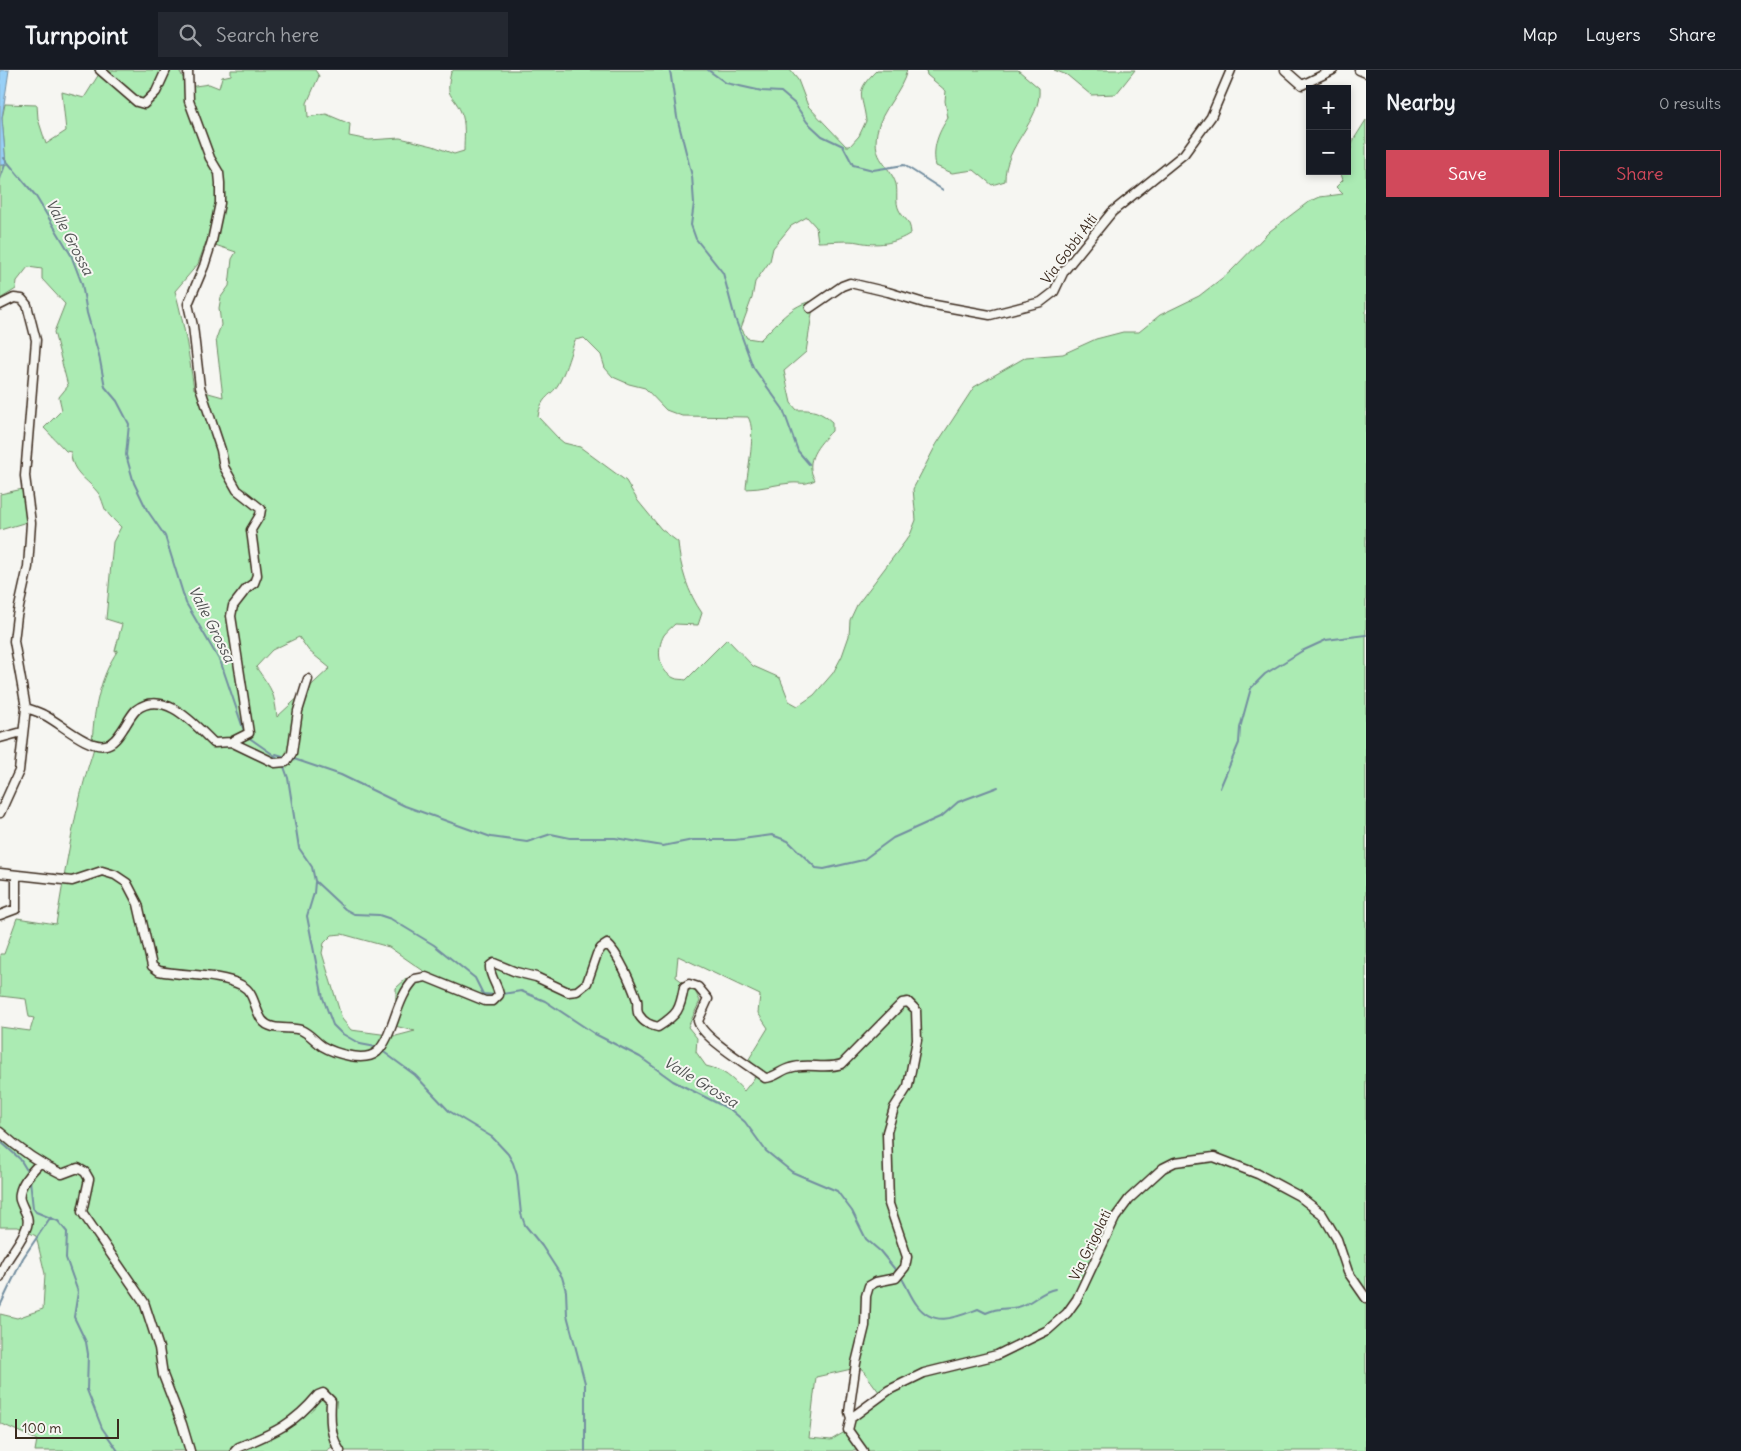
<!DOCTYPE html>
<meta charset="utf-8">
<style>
body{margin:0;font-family:Delius,sans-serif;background:#242831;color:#f1f3f6}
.controls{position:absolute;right:15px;top:15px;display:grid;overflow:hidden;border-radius:0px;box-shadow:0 2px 8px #0003}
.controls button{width:45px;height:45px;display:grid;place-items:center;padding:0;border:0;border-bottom:1px solid #363941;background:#171b24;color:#f1f3f6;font:25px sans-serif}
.scale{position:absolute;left:15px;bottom:12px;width:104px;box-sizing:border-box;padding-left:5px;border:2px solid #3b2a1e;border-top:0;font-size:14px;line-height:18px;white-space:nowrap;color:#3b2a1e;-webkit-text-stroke:4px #f6f6f2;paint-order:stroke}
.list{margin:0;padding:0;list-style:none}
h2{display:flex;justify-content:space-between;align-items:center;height:65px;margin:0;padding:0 20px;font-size:21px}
h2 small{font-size:16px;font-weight:400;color:#9ea1a6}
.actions{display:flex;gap:10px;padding:15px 20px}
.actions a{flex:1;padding:11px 0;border:1px solid #d1495b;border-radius:0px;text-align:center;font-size:18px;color:#d1495b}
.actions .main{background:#d1495b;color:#fff}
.icon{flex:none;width:28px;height:28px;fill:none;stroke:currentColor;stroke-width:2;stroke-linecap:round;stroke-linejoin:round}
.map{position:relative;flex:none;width:1366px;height:1381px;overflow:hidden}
header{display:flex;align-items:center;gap:30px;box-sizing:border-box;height:70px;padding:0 25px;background:#171b24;border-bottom:1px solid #363941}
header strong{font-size:24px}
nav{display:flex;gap:28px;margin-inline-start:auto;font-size:18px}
.search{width:350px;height:45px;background:#242831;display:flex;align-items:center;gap:12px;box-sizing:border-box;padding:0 18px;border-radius:0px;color:#9ea1a6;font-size:19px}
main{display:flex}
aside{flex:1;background:#171b24}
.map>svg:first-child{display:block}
.green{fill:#abebb3;stroke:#738a68;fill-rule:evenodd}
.water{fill:#98d0f7;stroke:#738ea0}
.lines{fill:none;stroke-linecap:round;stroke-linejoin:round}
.stream{stroke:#738ea0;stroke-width:2}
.minor-casing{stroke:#3b2a1e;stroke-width:11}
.minor{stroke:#f6f6f2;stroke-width:8}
.labels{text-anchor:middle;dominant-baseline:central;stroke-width:4;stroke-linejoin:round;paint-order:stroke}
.street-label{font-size:14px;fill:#3b2a1e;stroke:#f6f6f2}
.water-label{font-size:15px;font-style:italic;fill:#525454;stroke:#f6f6f2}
</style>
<header>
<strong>Turnpoint</strong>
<div class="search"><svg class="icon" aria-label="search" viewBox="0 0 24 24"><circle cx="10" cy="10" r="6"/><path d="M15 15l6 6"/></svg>Search here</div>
<nav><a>Map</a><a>Layers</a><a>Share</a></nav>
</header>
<main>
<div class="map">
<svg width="1366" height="1381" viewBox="0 0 1366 1381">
<rect width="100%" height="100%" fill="#f6f6f2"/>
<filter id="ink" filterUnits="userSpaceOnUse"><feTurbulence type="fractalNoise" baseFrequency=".02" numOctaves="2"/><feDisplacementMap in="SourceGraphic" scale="10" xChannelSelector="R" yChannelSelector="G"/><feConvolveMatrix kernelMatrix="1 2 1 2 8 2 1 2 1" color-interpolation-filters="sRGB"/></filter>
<g filter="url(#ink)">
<!-- green -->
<path class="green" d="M 94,0 L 179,0 L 188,17 L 209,14 L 219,18 L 222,7 L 231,5 L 231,0 L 315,0 L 319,6 L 307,33 L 308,47 L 326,44 L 350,54 L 349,66 L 369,70 L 400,68 L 433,76 L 454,84 L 464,81 C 464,70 466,51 461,42 C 452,21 445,30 451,2 L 454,0 L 790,0 L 798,10 L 808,36 L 846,76 L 850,76 L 859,66 L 866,51 C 863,24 853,23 877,0 L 907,0 C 902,22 881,40 877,62 C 872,91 889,93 896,114 C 898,122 895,132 899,140 C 904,150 910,149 911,163 C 894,174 878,176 858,172 C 850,170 829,172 818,172 L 816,157 L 807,147 L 791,156 L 773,178 L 770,191 L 755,212 L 752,228 L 741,258 L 747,268 L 760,270 C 775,256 792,233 814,231 L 806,282 L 784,301 L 791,333 L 797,340 C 813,339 821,342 832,352 L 832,361 C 819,374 803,391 815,410 C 802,416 803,412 791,413 C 776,414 762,419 746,419 C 747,401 757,361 748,347 L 682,346 L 666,340 L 645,318 L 629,314 L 613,307 L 605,298 L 601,285 L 584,268 L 575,270 C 570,284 567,297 560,311 C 552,328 541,324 538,347 L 558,368 L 564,373 L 580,377 L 626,411 L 638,431 L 661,459 L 678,472 C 680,498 688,523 702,543 L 698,555 L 675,554 C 672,557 667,561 664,565 C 656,579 658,601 674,608 C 677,610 683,609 686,610 L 727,569 L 753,596 L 780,608 L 789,631 L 798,636 L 814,625 L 833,603 L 842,586 L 849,566 L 850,550 L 857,535 L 910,465 L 916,450 L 913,419 L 936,375 L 974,317 L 1026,287 L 1063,284 L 1096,269 L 1123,262 L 1139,262 L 1160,245 L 1199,226 L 1230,202 L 1270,161 L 1307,133 L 1320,127 L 1343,124 L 1336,117 L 1343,110 L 1340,101 L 1347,101 L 1347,92 L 1354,69 L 1366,50 L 1366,1381 L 340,1381 L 332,1377 L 326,1381 L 35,1381 L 37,1370 L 0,1353 L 0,1244 L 17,1248 L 43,1239 L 45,1204 L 36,1166 L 18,1157 L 0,1157 L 0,957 L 30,961 L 34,948 L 29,947 L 26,929 L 0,926 L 0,884 L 4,884 L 17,848 L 56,854 C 66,796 75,735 94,678 L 92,677 C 93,644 99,608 118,580 L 115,581 L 122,554 L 106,549 L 113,472 L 121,457 C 116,452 109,446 105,439 C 103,434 102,429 99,424 C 88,409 71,403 71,382 L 66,381 L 44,358 L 62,340 L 59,327 L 68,316 L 54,262 L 65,234 L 42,209 L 42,199 L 28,197 L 17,211 L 16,219 L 0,229 L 0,95 L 6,95 L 2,48 L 5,34 L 37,35 L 38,49 L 46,74 L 66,61 L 62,22 L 84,28 L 99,4 ZM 206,172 L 236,182 L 232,189 L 229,216 L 221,227 L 219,238 L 221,255 L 216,269 L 223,327 L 194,319 C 189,285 184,253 175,221 L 198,194 ZM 299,567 L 309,581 L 330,598 L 277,647 C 274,620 271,619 256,597 L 272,580 ZM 342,864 L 389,877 L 425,902 L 407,908 L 396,918 C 397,932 392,943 395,956 L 415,961 L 396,966 L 351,960 L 342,949 L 322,883 L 324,873 L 332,865 ZM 678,886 L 760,925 L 758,943 L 768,958 L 749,989 L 759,1002 L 744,1021 C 732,1008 724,1000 706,996 L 696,982 L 697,968 L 688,957 L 700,931 L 695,921 L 676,907 ZM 856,1298 L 862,1299 L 882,1326 L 851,1353 L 850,1359 L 831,1370 L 809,1368 L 816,1307 Z
M 926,0 L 1018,0 L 1039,18 C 1042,51 1004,75 1005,111 L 992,115 L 974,100 L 952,103 L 936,96 C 932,78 938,63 948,48 L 945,31 L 946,21 L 927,5 Z
M 1054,0 L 1135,0 L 1116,24 L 1091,25 L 1067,5 Z
M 23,419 L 27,452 L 0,460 L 0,424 Z"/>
<!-- water -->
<path class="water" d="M 0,0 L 9,0 L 2,48 L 6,95 L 0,95 Z"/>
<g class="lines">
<!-- stream -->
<path class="stream" d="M 670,0 L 677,47 L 692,106 L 694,133 L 691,155 L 696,169 L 723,203 L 735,248 L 753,297 L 783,339 L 798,381 L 809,394
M 708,0 L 726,13 L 762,21 L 781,22 L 795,34 L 807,52 L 822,66 L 843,76 L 853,95 L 873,100 L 904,95 L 943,120
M 4,88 L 35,125 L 71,185 L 82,214 L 87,243 L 99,285 L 105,317 L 117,331 L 129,354 L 126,385 L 134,413 L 147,440 L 165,466 L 186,533 L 221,593 L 245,664
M 0,109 L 5,95
M 248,667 L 281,690
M 276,684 L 286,687
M 294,689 L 341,705 L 405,736 L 491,767 L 527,772 L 551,764 L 570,768 L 615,768 L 663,776 L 693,770 L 735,770 L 772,765 L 788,771 L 816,798 L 824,799 L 863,790 L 893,768 L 942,746 L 958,732 L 998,717
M 283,694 L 288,708 L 299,778 L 312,797 L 315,811 L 345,839 L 354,844 L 379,845 L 391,849 L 434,875 L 475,908 L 483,924 L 495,925
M 1220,718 L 1239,673 L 1240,658 L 1251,618 L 1265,604 L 1302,581 L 1326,570 L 1366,565
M 315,812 L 314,823 L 307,846 L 323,928 L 333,955 L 341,963 L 360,974 L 376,977
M 503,924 L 521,921 L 545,931 L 595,964 L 640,987 L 673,1011 L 731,1040 L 745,1052 L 766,1081 L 792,1102 L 837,1121 L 852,1141 L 866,1169 L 880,1181 L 898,1203
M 381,980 L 415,1005 L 449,1041 L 492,1067 L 508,1084 L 513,1093 L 517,1105 L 521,1144 L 525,1155 L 542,1176 L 562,1207 L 566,1221 L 567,1245 L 585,1313 L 585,1381
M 0,1071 L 20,1089 L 28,1102
M 30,1110 L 33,1138 L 36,1142 L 58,1151 L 67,1162 L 66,1188 L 78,1222 L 74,1247 L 86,1272 L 88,1284 L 87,1320 L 102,1358 L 118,1381
M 901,1207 C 907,1216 910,1226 917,1235 C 934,1258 957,1247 978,1239 L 986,1243 C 1000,1236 1005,1240 1018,1237 C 1032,1234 1041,1221 1055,1219
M 0,1236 L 23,1188 L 50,1148"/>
<defs>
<path id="minor" d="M 100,0 L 137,32 L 144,34 L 156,22 L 166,0
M 188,0 L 189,31 L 210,88 L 219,103 L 220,113 L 220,133 L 212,171 L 204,196 L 188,234 L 193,256 L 200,317 L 221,380 L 224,397 L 237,420 L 261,439 L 260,445 L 251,460 L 257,505 L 254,513 L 247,518 L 233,536 L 231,546 L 249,663 L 231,672
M 1285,0 L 1302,15 L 1333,0
M 1359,0 L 1366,3
M 0,235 L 14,228 L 22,229 L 27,235 L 36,270 L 25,406 L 31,453 L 28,497 L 17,546 L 14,571 L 26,638 L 19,701 L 0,743
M 810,238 L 842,216 L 850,213 L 888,222 L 924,233 L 990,245 L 1041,232 L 1054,222 L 1064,201 L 1112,142 L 1184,84 L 1211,47 L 1231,0
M 26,638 C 32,640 39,642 44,645 C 61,653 87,679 106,675 C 115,673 120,663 125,656 C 128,651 132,644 136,640 C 164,618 195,655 214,673 L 231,672 L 275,693 L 286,692 L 292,683 L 298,641 L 308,609
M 0,668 L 22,662
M 0,803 L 72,811 L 102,801 L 115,805 L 127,813 L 138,834 L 152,896 L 159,901 C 184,906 220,904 241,915 C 255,922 254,939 262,950 C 271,962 289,956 301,960 C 310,964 315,971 322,976 C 334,983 364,993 377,982 C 394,966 395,929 415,909 L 426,907 L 485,931 L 493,931 L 499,925 C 498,915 489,906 490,896 L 494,893 L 516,902 L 536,907 L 568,922 L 577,921 L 587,913 L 597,884 L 601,878 L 607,874 C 618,883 632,915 637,930 C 638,934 636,941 639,945 C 644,953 650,955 658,957 C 678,944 680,940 684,917 L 689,914 L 698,917 L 708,929 L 698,951 C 702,968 750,996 765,1008 C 775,1008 781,1000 790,998 C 807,992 825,1000 842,994 L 902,933 L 908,932 L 916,940 L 917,970 L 908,1016 L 894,1038 L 887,1062 L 889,1134 L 907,1187 L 905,1197 L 896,1208 L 876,1212 L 869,1216 L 866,1226 L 865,1256 L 856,1293 L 849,1342 L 851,1348 L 889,1320 L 924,1303 L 997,1285 L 1048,1260 L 1067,1243 L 1077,1229 L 1115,1148 L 1129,1129 L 1163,1098 L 1175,1092 L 1214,1087 L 1258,1104 L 1299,1126 L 1322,1144 L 1337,1169 L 1348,1202 L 1366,1228
M 0,845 L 16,839 L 16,805
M 0,1062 C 20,1080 38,1093 62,1104 L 78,1098 L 85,1102 L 89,1109 L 82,1142 L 144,1232 L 159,1278 L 163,1305 L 182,1354 L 190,1381
M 0,1207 C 4,1188 21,1175 27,1156 C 30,1146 23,1140 20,1130 C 17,1117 31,1102 39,1094
M 851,1348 L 848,1360 L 863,1381
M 235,1381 L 239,1377 C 274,1363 294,1354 318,1325 L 323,1323 L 331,1331 C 330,1349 330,1366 340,1381"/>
</defs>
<!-- minor casing -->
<use href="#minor" class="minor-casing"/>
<!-- minor -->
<use href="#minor" class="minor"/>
</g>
</g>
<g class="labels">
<!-- street labels -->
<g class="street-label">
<text transform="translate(1069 179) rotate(-53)">Via Gobbi Alti</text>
<text transform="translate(1090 1175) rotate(-64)">Via Grigolati</text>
</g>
<!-- water labels -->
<g class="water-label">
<text transform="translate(70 167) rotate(62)">Valle Grossa</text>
<text transform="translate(212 554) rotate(63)">Valle Grossa</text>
<text transform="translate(701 1012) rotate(31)">Valle Grossa</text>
</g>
</g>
</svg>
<div class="controls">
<button>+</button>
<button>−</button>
</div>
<div class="scale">100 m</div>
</div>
<aside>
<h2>Nearby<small>0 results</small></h2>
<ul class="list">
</ul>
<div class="actions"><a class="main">Save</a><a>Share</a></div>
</aside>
</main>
